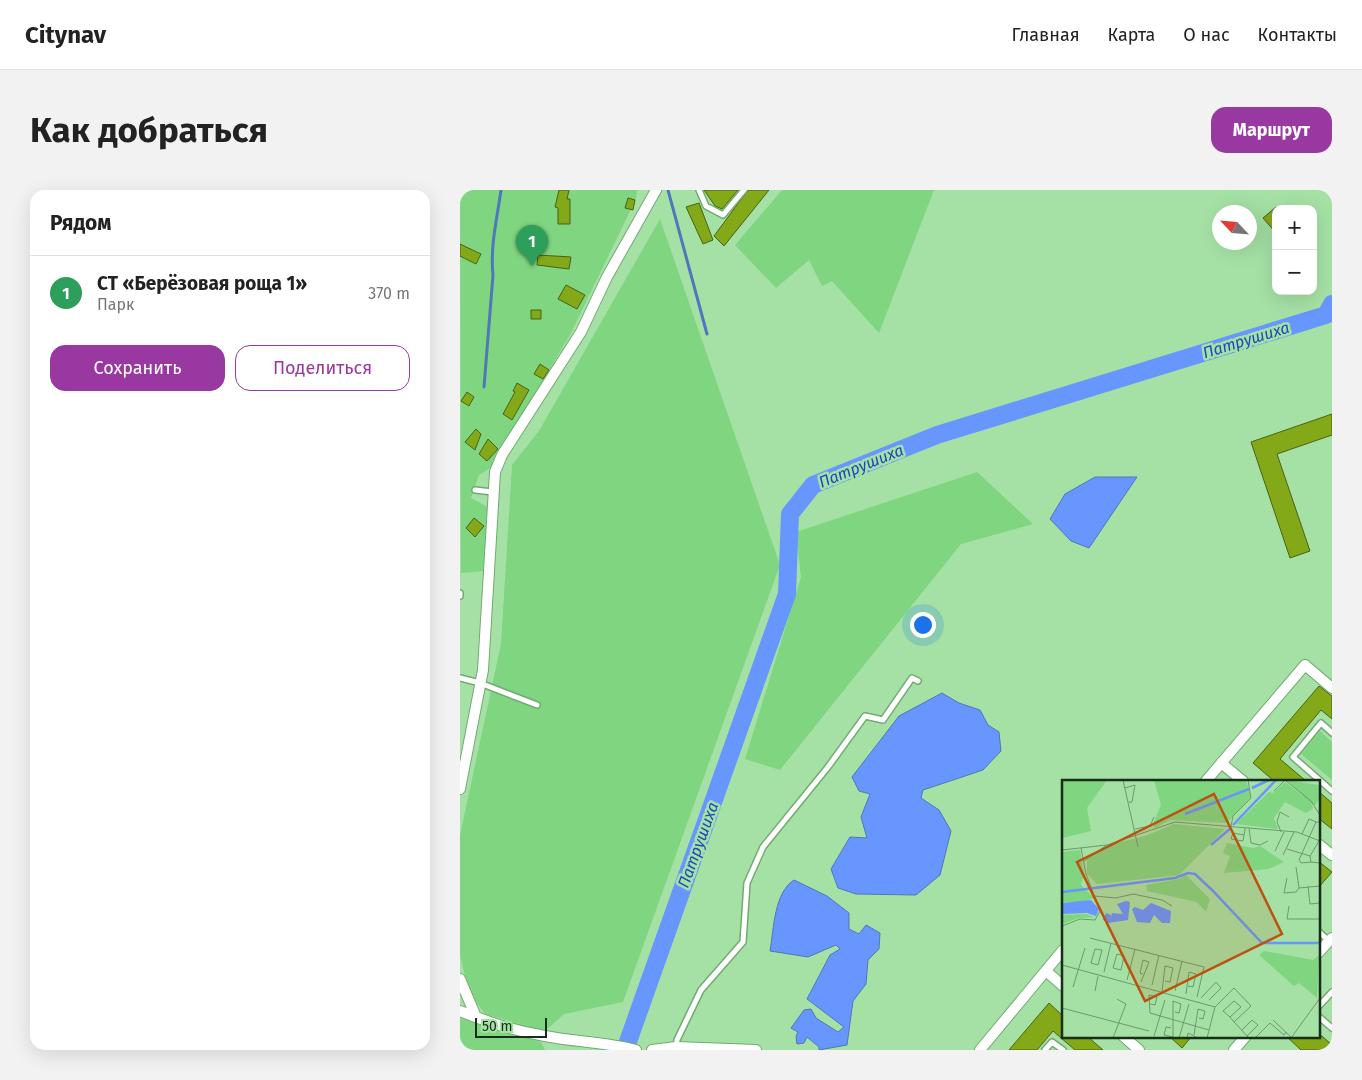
<!DOCTYPE html>
<html lang="ru">
<meta charset="utf-8">
<style>
body{margin:0;font-family:"Fira Sans",sans-serif;background:#f2f2f2;color:#222}
.controls{position:absolute;right:15px;top:15px;display:grid;overflow:hidden;border-radius:10px;box-shadow:0 5px 20px #0002}
.controls button{width:45px;height:45px;display:grid;place-items:center;padding:0;border:0;border-bottom:1px solid #e0e0e0;background:#fff;color:#222;font:25px sans-serif}
.compass{position:absolute;left:752px;top:15px;width:45px;height:45px;border-radius:50%;background:#fff;box-shadow:0 5px 20px #0002;rotate:296deg}
.scale{position:absolute;left:15px;bottom:12px;width:72px;box-sizing:border-box;padding-left:5px;border:2px solid #172f18;border-top:0;font-size:14px;line-height:18px;white-space:nowrap;color:#172f18;-webkit-text-stroke:4px #a5e1a5;paint-order:stroke}
.you{position:absolute;left:462px;top:434px;width:18px;height:18px;margin:-12px;border:4px solid #fff;border-radius:50%;background:#1a73e8;box-shadow:0 0 0 8px #1a73e833}
.badge{display:grid;place-items:center;width:32px;height:32px;border-radius:50%;background:#9838a0;color:#fff;font-size:16px;font-weight:700}
.pin{position:absolute;translate:-50% -41px;filter:drop-shadow(0 1px 2px #0008)}
.pin::after{content:'';position:absolute;top:26px;width:18px;height:15px;background:inherit;clip-path:polygon(0 0,100% 0,50% 100%)}
.list{margin:0;padding:0;list-style:none}
h2{display:flex;justify-content:space-between;align-items:center;height:65px;margin:0;padding:0 20px;font-size:21px}
h2 small{font-size:16px;font-weight:400;color:#767676}
.list li{display:grid;grid-template-columns:32px 1fr auto;gap:15px;align-items:center;box-sizing:border-box;height:75px;padding:0 20px;border-top:1px solid #e0e0e0}
.list b{display:block;font-size:19px;white-space:nowrap}
.list p{margin:0;font-size:16px;white-space:nowrap;color:#767676}
.list em{font-size:16px;font-style:normal;color:#767676}
.actions{display:flex;gap:10px;padding:15px 20px}
.actions a{flex:1;padding:11px 0;border:1px solid #9838a0;border-radius:15px;text-align:center;font-size:18px;color:#9838a0}
.actions .main{background:#9838a0;color:#fff}
.map{position:relative;flex:none;width:872px;height:860px;overflow:hidden;border-radius:15px}
header{display:flex;align-items:center;gap:30px;box-sizing:border-box;height:70px;padding:0 25px;background:#fff;border-bottom:1px solid #e0e0e0}
header strong{font-size:24px}
nav{display:flex;gap:28px;margin-inline-start:auto;font-size:18px}
.intro{display:flex;align-items:center;justify-content:space-between;box-sizing:border-box;height:120px;padding:0 30px}
h1{margin:0;font-size:35px}
.button{padding:12px 22px;border-radius:15px;background:#9838a0;color:#fff;font-size:18px;font-weight:700}
main{display:flex;gap:30px;padding:0 30px}
aside{flex:1;background:#fff;border-radius:15px;box-shadow:0 5px 20px #0002}
.map>svg:first-child{display:block}
.green{fill:#7fd580}
.water{fill:#6796ff;stroke:#4f77ba}
.lines{fill:none;stroke-linecap:round;stroke-linejoin:round}
.stream{stroke:#4f77ba;stroke-width:3}
.river{stroke:#6796ff;stroke-width:18}
.building{fill:#83a919;stroke:#4b6115}
.lane-casing{stroke:#71ab72;stroke-width:8}
.street-casing{stroke:#71ab72;stroke-width:12}
.lane{stroke:#fff;stroke-width:5}
.street{stroke:#fff;stroke-width:10}
.labels{text-anchor:middle;dominant-baseline:central;stroke-width:5;stroke-linejoin:round;paint-order:stroke}
.water-label{font-size:16px;font-style:italic;fill:#1c47bf;stroke:#a5e1a5}
.inset-river{fill:none;stroke:#6796ff;stroke-width:2.5}
.inset-road{fill:none;stroke:#6c9a6d;stroke-width:1}
.view{fill:#be510e;fill-opacity:0.15;stroke:#be510e;stroke-width:2.5}
.inset-edge{fill:none;stroke:#172f18;stroke-width:2.5}
</style>
<header>
<strong>Citynav</strong>
<nav><a>Главная</a><a>Карта</a><a>О нас</a><a>Контакты</a></nav>
</header>
<div class="intro"><h1>Как добраться</h1><a class="button">Маршрут</a></div>
<main>
<aside>
<h2>Рядом<small></small></h2>
<ul class="list">
<li><span class="badge" style="background:#2e9e5b">1</span><div><b>СТ «Берёзовая роща 1»</b><p>Парк</p></div><em>370 m</em></li>
</ul>
<div class="actions"><a class="main">Сохранить</a><a>Поделиться</a></div>
</aside>
<div class="map">
<svg width="872" height="860" viewBox="0 0 872 860">
<rect width="100%" height="100%" fill="#a5e1a5"/>
<!-- green -->
<path class="green" d="M 0,0 L 177,0 L 176,9 L 111,143 L 32,277 L 19,285 L 11,308 L 28,317 L 23,381 L 1,383 Z
M 322,0 L 474,0 L 419,143 L 372,91 L 362,96 L 349,70 L 316,98 L 275,55 Z
M 200,29 L 320,375 L 163,812 L 104,824 L 85,841 L 25,824 L 9,803 L 0,765 L 0,645 L 41,454 L 52,275 L 79,241 Z
M 517,282 L 573,334 L 501,354 L 320,580 L 285,569 L 341,387 L 336,342 Z
M 860,541 L 872,552 L 872,590 L 841,564 Z
M 0,828 L 81,852 L 85,860 L 0,860 Z"/>
<!-- water -->
<path class="water" d="M 635,287 L 677,287 L 629,358 L 611,351 L 590,329 L 605,304 Z
M 482,503 L 499,513 L 520,520 L 528,535 L 539,542 L 541,561 L 523,580 L 463,600 L 461,608 L 479,620 L 491,641 L 480,685 L 456,705 L 396,704 L 378,698 L 371,679 L 390,647 L 407,648 L 401,627 L 410,604 L 399,601 L 392,587 L 439,526 Z
M 334,690 L 367,706 L 389,723 L 389,739 L 399,744 L 406,735 L 420,743 L 419,759 L 408,770 L 406,794 L 393,811 L 387,855 L 359,860 L 359,857 L 347,847 L 344,853 L 337,854 L 336,846 L 338,842 L 331,838 L 344,820 L 351,819 L 356,828 L 378,842 L 384,837 L 347,809 L 370,765 L 380,759 L 376,755 L 348,767 L 310,761 C 314,738 314,703 334,690 Z"/>
<g class="lines">
<!-- stream -->
<path class="stream" d="M 208,0 L 247,144
M 24,197 L 33,85 C 30,56 37,29 41,0"/>
<!-- river -->
<path class="river" d="M 165,860 L 327,404 L 330,324 L 353,295 L 477,245 L 866,125 L 872,114"/>
</g>
<!-- building -->
<path class="building" d="M 99,0 L 109,0 L 107,9 L 110,9 L 110,34 L 98,34 L 98,18 L 95,17 Z
M 244,0 L 278,0 L 262,19 L 255,16 Z
M 288,0 L 309,0 L 264,56 L 254,46 Z
M 168,8 L 175,10 L 173,20 L 165,18 Z
M 239,13 L 253,50 L 243,54 L 226,17 Z
M 816,17 L 816,43 L 803,28 Z
M 70,40 L 80,40 L 80,49 L 70,49 Z
M 0,54 L 21,64 L 16,74 L 0,66 Z
M 78,65 L 111,67 L 109,79 L 77,75 Z
M 106,95 L 125,105 L 117,119 L 98,109 Z
M 71,120 L 81,120 L 81,129 L 71,129 Z
M 80,174 L 89,180 L 83,189 L 74,184 Z
M 57,193 L 69,200 L 52,230 L 43,224 L 55,202 L 53,201 Z
M 7,202 L 14,207 L 9,216 L 1,211 Z
M 872,224 L 872,245 L 817,264 L 850,361 L 830,368 L 791,252 Z
M 16,239 L 21,244 L 15,260 L 5,252 Z
M 28,249 L 38,259 L 27,271 L 19,264 Z
M 14,328 L 24,336 L 15,347 L 6,338 Z
M 859,496 L 872,506 L 872,529 L 861,520 L 820,569 L 846,591 L 814,591 L 793,573 Z
M 858,601 L 872,613 L 872,639 L 858,628 Z
M 858,671 L 872,682 L 858,698 Z
M 589,813 L 603,826 L 603,846 L 627,846 L 643,860 L 615,860 L 593,841 L 577,860 L 549,860 Z
M 709,846 L 732,846 L 722,858 Z
M 826,846 L 862,846 L 872,855 L 872,860 L 841,860 Z"/>
<g class="lines">
<defs>
<path id="lane" d="M 239,0 L 246,16 L 263,25 L 284,0
M 15,300 L 33,302
M 0,403 L 0,406
M 0,488 L 20,493 L 77,515
M 872,543 L 861,533 L 833,567 L 872,601
M 858,741 L 869,751
M 858,817 L 872,802
M 858,826 L 872,838
M 216,857 L 217,850 L 241,800 L 283,752 L 287,693 L 303,657 L 368,577 L 405,526 L 423,530 L 452,488 L 458,491
M 585,860 L 592,852 L 603,860"/>
<path id="street" d="M 761,573 L 783,591
M 746,591 L 845,475 L 872,498
M 0,599 L 23,480 L 35,282 L 42,265 L 121,142 L 147,87 L 196,0
M 858,654 L 872,665
M 858,763 L 872,748
M 586,781 L 603,796
M 0,789 L 16,827
M 0,821 C 27,832 56,841 85,846 C 115,852 146,852 176,860
M 663,846 L 679,860
M 192,860 L 216,857 L 296,860
M 520,860 L 603,760
M 774,860 L 786,846"/>
</defs>
<!-- lane casing -->
<use href="#lane" class="lane-casing"/>
<!-- street casing -->
<use href="#street" class="street-casing"/>
<!-- lane -->
<use href="#lane" class="lane"/>
<!-- street -->
<use href="#street" class="street"/>
</g>
<g class="labels">
<!-- water labels -->
<g class="water-label">
<text transform="translate(786 150) rotate(-17)">Патрушиха</text>
<text transform="translate(401 276) rotate(-22)">Патрушиха</text>
<text transform="translate(238 655) rotate(-70)">Патрушиха</text>
</g>
</g>
<!-- overview -->
<g transform="translate(602 590)">
<rect width="258" height="258" fill="#a5e1a5"/>
<path d="M 0,0 L 45,0 L 25,28 L 29,51 L 0,58 ZM 92,0 L 184,0 L 189,17 L 165,43 L 108,40 L 93,48 L 91,44 L 99,25 ZM 225,0 L 257,5 L 257,20 L 252,26 ZM 223,2 L 248,21 L 251,28 L 249,30 L 244,33 L 223,22 L 212,38 L 216,49 L 174,44 L 207,12 L 211,13 ZM 112,44 L 163,49 L 117,95 L 35,104 L 25,94 L 25,79 L 44,66 L 83,56 ZM 165,63 L 191,68 L 198,66 L 222,82 L 206,89 L 162,93 L 168,76 L 161,73 ZM 18,70 L 22,94 L 19,105 L 32,118 L 21,122 L 0,122 L 0,72 ZM 124,95 L 148,119 L 144,132 L 135,122 L 85,111 L 84,105 L 117,99 ZM 24,134 L 33,137 L 17,138 L 0,144 L 0,135 ZM 202,171 L 251,180 L 257,175 L 255,218 L 237,203 L 232,206 L 197,175 Z" fill="#7fd580"/>
<path d="M 29,120 L 37,129 L 34,136 L 25,133 L 0,134 L 0,123 ZM 64,121 L 68,122 L 66,140 L 46,143 L 41,140 L 44,133 L 49,135 L 48,141 L 50,133 L 61,134 L 55,124 ZM 89,123 L 109,131 L 108,143 L 100,143 L 92,135 L 88,143 L 75,142 L 70,129 L 73,127 L 81,130 Z" fill="#6796ff"/>
<path class="inset-river" d="M 190,8 L 207,0M 123,34 L 187,9M 171,45 L 214,0M 149,65 L 169,48M 0,112 L 113,98 L 126,93 L 133,94 L 150,110 L 200,163 L 258,163"/>
<path class="inset-road" d="M 61,0 L 76,67M 63,8 L 73,5 L 70,22 L 67,22M 212,11 L 223,0 L 249,21 L 258,35M 169,46 L 171,36 L 189,18 L 186,0M 187,48 L 189,63 L 198,65 L 206,61M 73,49 L 88,46 L 92,37M 219,52 L 215,42 L 218,32 L 227,37M 240,54 L 247,39 L 254,42M 182,55 L 171,53 L 169,59 L 181,61 L 182,55 L 183,50 L 183,48M 225,69 L 248,76 L 257,61M 0,70 L 45,65 L 113,42 L 235,52 L 258,61M 213,71 L 222,52M 221,75 L 232,52M 248,76 L 249,82 L 258,83M 22,81 L 45,65M 249,82 L 239,83 L 237,80 L 254,42 L 258,42M 234,87 L 237,108M 225,98 L 222,113 L 234,112 L 237,108 L 258,106M 246,106 L 248,124 L 258,123M 32,116 L 54,118 L 71,114 L 100,120 L 110,126M 227,126 L 225,139 L 258,139M 0,146 L 18,139 L 33,140 L 38,131 L 24,94 L 19,68M 28,158 L 142,187 L 135,217M 33,169 L 40,170 L 36,185 L 29,183 ZM 55,174 L 62,176 L 59,190 L 51,188 ZM 0,185 L 153,227M 42,192 L 49,163M 65,200 L 73,169M 79,202 L 87,182 L 81,180 L 78,193 L 81,194M 90,205 L 97,175M 11,207 L 23,168M 33,211 L 36,196M 113,211 L 120,181M 100,212 L 103,186 L 111,188 L 108,202 L 103,201M 124,214 L 127,192 L 134,194 L 131,207 L 126,206M 139,218 L 154,202 L 159,208 L 147,220M 88,224 L 93,225 L 95,217 L 87,215 L 88,233 L 147,250M 153,227 L 172,208 L 189,226 L 172,242 L 168,237 L 161,231 L 172,221 L 179,227 L 168,237M 0,228 L 87,251M 211,240 L 229,257M 172,242 L 187,258M 109,248 L 104,247 L 102,255 L 111,257 L 111,221 L 119,224 L 117,233 L 113,232M 180,250 L 190,240 L 196,245 L 185,256M 132,255 L 136,229 L 143,231 L 141,239 L 137,238M 92,256 L 103,220M 51,258 L 64,224 L 55,219M 117,258 L 127,224M 125,258 L 126,253 L 136,258M 145,258 L 153,227M 193,258 L 208,243 L 222,255 L 224,252M 229,258 L 258,218"/>
<path class="view" d="M 152,14 L 220,154 L 83,221 L 15,82 Z"/>
<rect width="258" height="258" class="inset-edge"/>
</g>
</svg>
<div class="controls">
<button>+</button>
<button>−</button>
</div>
<svg class="compass" viewBox="-18 -18 36 36"><path d="M0-13l5 13h-10z" fill="#e53935"/><path d="M0 13l5-13h-10z" fill="#767676"/></svg>
<div class="scale">50 m</div>
<div class="you"></div>
<div class="pin badge" style="left:72px;top:76px;background:#2e9e5b">1</div>
</div>
</main>
